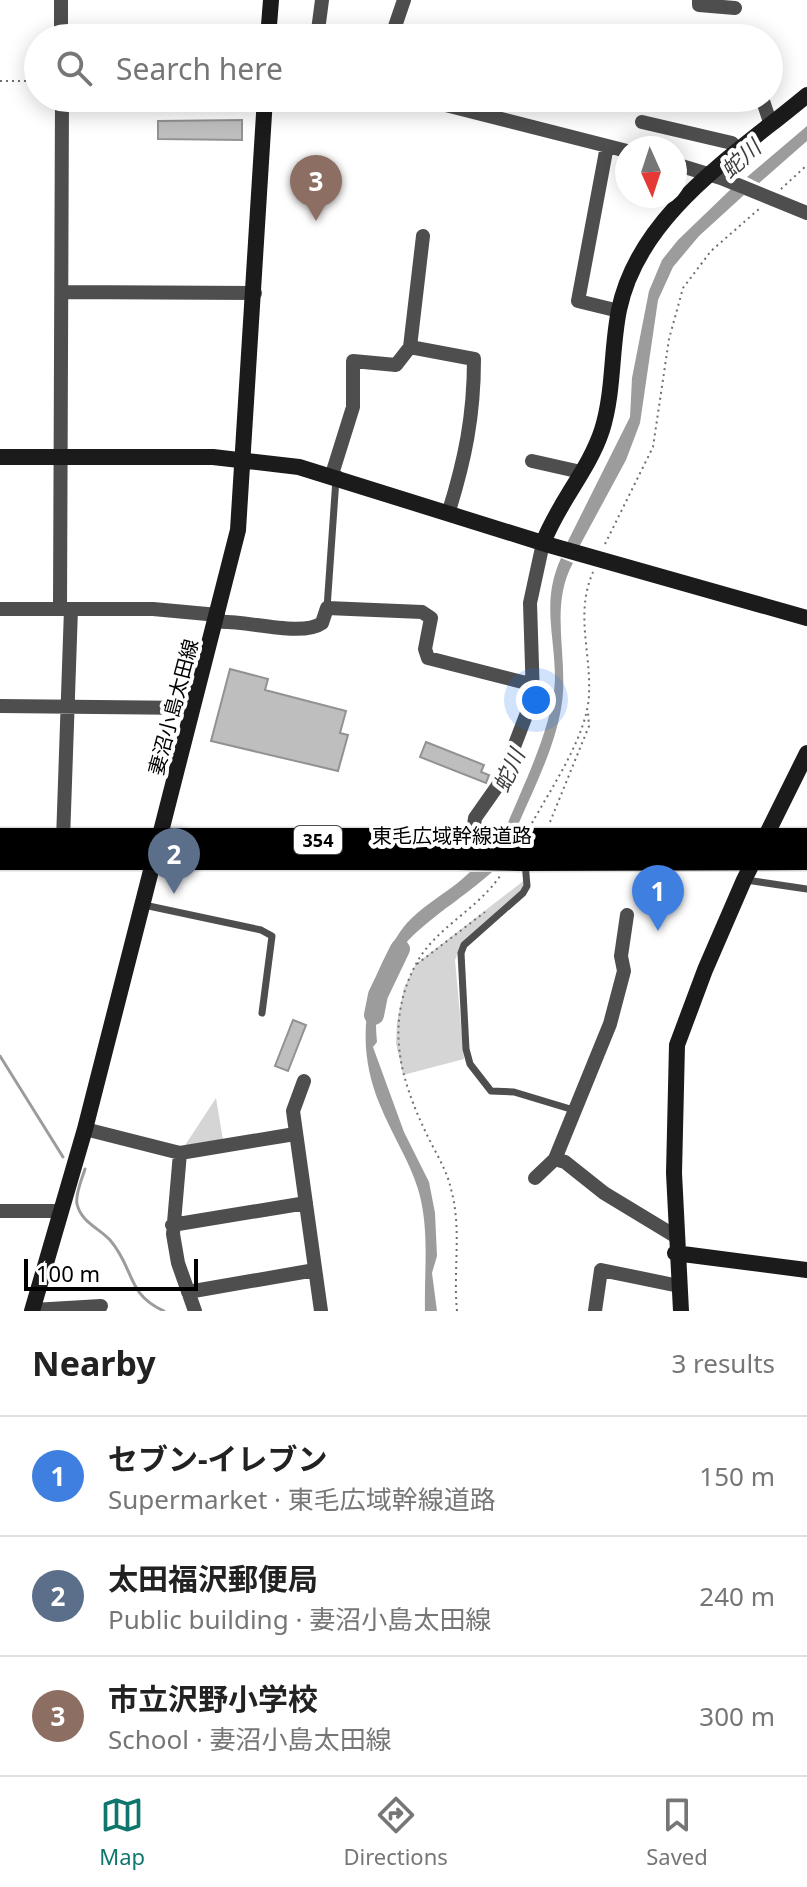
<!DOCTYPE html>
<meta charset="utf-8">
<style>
body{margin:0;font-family:"Noto Sans","Noto Sans JP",sans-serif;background:#f6f6f6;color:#222}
.compass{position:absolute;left:615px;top:136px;width:72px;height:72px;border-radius:50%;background:#fff;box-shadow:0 4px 20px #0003;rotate:177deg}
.scale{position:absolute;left:24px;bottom:20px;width:174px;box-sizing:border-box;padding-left:8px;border:4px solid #000;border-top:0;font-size:22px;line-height:28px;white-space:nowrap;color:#000;-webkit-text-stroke:6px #fff;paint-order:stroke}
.you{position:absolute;left:536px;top:700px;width:28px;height:28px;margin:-20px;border:6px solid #fff;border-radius:50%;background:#1a73e8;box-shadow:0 0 0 12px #1a73e833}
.badge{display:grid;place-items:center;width:52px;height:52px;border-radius:50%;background:#0f766e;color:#fff;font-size:26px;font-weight:700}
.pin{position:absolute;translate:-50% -66px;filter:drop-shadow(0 2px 4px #0008)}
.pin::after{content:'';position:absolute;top:42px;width:28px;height:24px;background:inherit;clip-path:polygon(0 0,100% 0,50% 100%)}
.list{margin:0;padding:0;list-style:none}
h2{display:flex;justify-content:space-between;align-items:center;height:104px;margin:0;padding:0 32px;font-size:34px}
h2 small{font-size:26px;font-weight:400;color:#767676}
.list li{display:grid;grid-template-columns:52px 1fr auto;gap:24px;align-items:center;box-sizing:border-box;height:120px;padding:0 32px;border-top:2px solid #e0e0e0}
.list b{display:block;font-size:30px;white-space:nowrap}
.list p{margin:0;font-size:26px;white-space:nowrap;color:#767676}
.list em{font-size:26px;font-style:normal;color:#767676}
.icon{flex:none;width:44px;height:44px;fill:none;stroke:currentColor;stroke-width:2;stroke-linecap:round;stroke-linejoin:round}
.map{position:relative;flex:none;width:807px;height:1311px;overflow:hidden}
.search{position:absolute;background:#fff;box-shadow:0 4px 20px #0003;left:24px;right:24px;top:24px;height:88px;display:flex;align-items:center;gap:20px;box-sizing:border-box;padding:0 28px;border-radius:44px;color:#767676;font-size:30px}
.sheet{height:464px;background:#fff}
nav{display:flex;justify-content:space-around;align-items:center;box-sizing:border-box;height:112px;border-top:2px solid #e0e0e0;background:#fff;font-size:22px;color:#767676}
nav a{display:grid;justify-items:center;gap:4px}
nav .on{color:#0f766e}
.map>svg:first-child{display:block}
.green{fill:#d5d5d5}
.water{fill:#9c9c9c}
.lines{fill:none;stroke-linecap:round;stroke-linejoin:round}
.stream{stroke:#9c9c9c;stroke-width:3}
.river{stroke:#9c9c9c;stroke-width:20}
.building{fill:#bebebe;stroke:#929292;stroke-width:2}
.highway-casing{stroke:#dbdbdb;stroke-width:27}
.path{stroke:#707070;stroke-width:2;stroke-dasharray:2 4;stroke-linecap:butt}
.lane{stroke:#4e4e4e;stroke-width:7}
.street{stroke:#4e4e4e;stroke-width:14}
.secondary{stroke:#1b1b1b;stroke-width:16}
.highway{stroke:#000;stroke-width:24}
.highway-bridge-casing{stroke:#dbdbdb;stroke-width:27;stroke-linecap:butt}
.highway-bridge{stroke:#000;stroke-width:24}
.labels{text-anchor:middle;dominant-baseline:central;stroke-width:8;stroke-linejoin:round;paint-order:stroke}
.shield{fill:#fff;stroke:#4c4c4c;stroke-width:2}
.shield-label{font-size:18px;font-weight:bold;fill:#000}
.street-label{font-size:20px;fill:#000;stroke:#fff}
.water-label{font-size:22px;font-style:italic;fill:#3d3d3d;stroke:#fff}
</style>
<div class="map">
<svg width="807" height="1311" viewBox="0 0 807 1311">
<rect width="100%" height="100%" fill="#fff"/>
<!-- green -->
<path class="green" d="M 526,879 L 527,886 L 461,946 L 455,960 L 464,1059 L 403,1075 L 396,1043 L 397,1022 L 404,988 L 416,964 Z
M 216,1098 L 224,1146 L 180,1153 Z"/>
<!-- water -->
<path class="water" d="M 807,126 L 807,141 L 759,183 L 747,177 Z
M 731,189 L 744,195 L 699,236 L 673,267 L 658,300 L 640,423 L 626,460 L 579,547 L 567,543 L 630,417 L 632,378 L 649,291 L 662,260 L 678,240 Z
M 561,558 L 573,563 C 548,608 570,660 561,709 C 554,749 534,788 518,825 L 507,825 C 524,784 554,723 555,679 C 555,634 541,602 561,558 Z
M 470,872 L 492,872 C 432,925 367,945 377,1042 L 373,1047 L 404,1132 L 429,1182 L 435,1213 L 437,1256 L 432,1273 L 437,1311 L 425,1311 C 424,1270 430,1229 418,1189 C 409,1160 391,1133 380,1105 C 355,1046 363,985 400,932 C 417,907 449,893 470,872 Z"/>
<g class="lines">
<!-- stream -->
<path class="stream" d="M 0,1056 L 63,1157
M 85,1169 C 82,1179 75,1194 77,1204 C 81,1222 99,1228 110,1240 C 135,1269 126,1294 164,1311"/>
<!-- river -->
<path class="river" d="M 374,1015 L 378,995 L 400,949"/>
</g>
<!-- building -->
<path class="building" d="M 242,120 L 242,140 L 158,139 L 158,121 Z
M 230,669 L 268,679 L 265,690 L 346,711 L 340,733 L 348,735 L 338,771 L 211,741 Z
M 426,742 L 484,765 L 481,772 L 489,775 L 486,783 L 420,757 Z
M 293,1020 L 306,1025 L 288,1071 L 275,1066 Z"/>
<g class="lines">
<defs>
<path id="highway" d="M 0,840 L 477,840
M 530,840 L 807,840
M 0,858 L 458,858
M 520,859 L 807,858"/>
</defs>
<!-- highway casing -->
<use href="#highway" class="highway-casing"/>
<!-- path -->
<path class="path" d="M 0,81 L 38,81
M 781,189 L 807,165
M 605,544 L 653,447 L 669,339 L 683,288 L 711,251 L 759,209
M 550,822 L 589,726 L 588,712
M 532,823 C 552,787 588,734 589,694 C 591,651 575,614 593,572
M 417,964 L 485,912
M 457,1311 C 453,1270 462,1229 451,1189 C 447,1171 437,1155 429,1139 C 400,1080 384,1025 416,964 C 435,928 477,910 500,876"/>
<!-- lane -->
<path class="lane" d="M 327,608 L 336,479
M 525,862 L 527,886 L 523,893 L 464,945 L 461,953 L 466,1049 L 470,1064 L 491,1091 L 514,1092 L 577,1111
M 746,880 L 807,889
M 144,905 L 261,930 L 272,936 L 262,1013"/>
<!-- street -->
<path class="street" d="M 61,0 L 61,38
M 699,0 L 699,5 L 735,8
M 317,38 L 322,0
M 391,38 L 404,0
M 418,98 L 627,151
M 762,98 L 769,119 L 775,122
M 642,122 L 732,143 L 739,152
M 607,146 L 578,301 L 619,311
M 675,164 L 721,178 L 807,213
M 62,292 L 255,293
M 410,347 L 474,359 C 474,416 465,460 448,514
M 532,461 L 581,472
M 337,478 L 333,471 L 353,407 L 353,361 L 396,365 L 410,347 L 423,236
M 0,609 L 153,609 L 218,615
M 60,609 L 62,98
M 216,622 C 243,619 301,638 322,623 L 327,608 L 422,612 L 431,618 L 425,649 L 428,658 L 534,685
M 0,706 L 193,708
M 63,840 L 71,609
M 472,840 L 475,818 L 501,781 L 533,697 L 530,603 L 543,543
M 304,1081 L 293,1111 L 321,1311
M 85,1129 L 180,1153 L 295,1134
M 180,1153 L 173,1234 L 178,1263 L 195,1311
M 555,1159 L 565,1162 L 604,1193 L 675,1236
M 535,1178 L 555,1159 L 610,1024 L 624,971 L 621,956 L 627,915
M 0,1211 L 61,1211
M 172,1225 L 306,1203
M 188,1292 L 315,1270
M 33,1310 L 101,1306
M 595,1311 L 601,1270 L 679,1286"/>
<!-- secondary -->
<path class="secondary" d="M 268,38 L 271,0
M 0,457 L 213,457 L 299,467 L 549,545 L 807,618
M 543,543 C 558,503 589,470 602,430 C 614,392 611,349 619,310 C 639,213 737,154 807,95
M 675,1253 L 807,1270
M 32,1311 L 85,1129 L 238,530 L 265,98
M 681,1311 L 674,1173 L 677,1045 L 705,970 L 744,880 L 807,753"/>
<!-- highway -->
<use href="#highway" class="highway"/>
<defs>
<path id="highway-bridge" d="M 477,840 L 530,840
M 458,858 L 520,859"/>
</defs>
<!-- highway-bridge casing -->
<use href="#highway-bridge" class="highway-bridge-casing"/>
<!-- highway-bridge -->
<use href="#highway-bridge" class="highway-bridge"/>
</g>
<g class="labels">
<!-- shield labels -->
<rect class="shield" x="294" y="826" width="48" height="28" rx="6"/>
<g class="shield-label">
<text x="318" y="840">354</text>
</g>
<!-- street labels -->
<g class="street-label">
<text transform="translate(173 707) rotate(-75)">妻沼小島太田線</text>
<text x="452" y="835">東毛広域幹線道路</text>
</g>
<!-- water labels -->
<g class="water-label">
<text transform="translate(740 158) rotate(-42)">蛇川</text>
<text transform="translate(508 770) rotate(-66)">蛇川</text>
</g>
</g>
</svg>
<svg class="compass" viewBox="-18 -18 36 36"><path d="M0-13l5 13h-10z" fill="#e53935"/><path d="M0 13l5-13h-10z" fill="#767676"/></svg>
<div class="scale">100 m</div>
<div class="you"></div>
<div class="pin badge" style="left:658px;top:931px;background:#3f7fe0">1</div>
<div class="pin badge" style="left:174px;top:894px;background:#5c6f8a">2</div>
<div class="pin badge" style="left:316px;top:221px;background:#8d6e63">3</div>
<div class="search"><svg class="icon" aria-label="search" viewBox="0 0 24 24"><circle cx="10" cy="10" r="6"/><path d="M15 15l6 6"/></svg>Search here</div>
</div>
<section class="sheet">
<h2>Nearby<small>3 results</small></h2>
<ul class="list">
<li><span class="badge" style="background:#3f7fe0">1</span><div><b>セブン-イレブン</b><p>Supermarket · 東毛広域幹線道路</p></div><em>150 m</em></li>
<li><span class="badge" style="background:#5c6f8a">2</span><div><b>太田福沢郵便局</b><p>Public building · 妻沼小島太田線</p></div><em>240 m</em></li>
<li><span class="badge" style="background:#8d6e63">3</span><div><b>市立沢野小学校</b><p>School · 妻沼小島太田線</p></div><em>300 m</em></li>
</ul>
</section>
<nav>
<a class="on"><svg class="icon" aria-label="map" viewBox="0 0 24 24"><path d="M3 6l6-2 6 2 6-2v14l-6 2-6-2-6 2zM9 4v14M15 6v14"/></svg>Map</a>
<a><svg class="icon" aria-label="directions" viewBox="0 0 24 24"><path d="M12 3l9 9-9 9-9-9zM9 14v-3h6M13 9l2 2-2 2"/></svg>Directions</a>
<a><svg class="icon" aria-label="saved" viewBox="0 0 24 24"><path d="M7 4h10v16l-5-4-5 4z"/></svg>Saved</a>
</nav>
